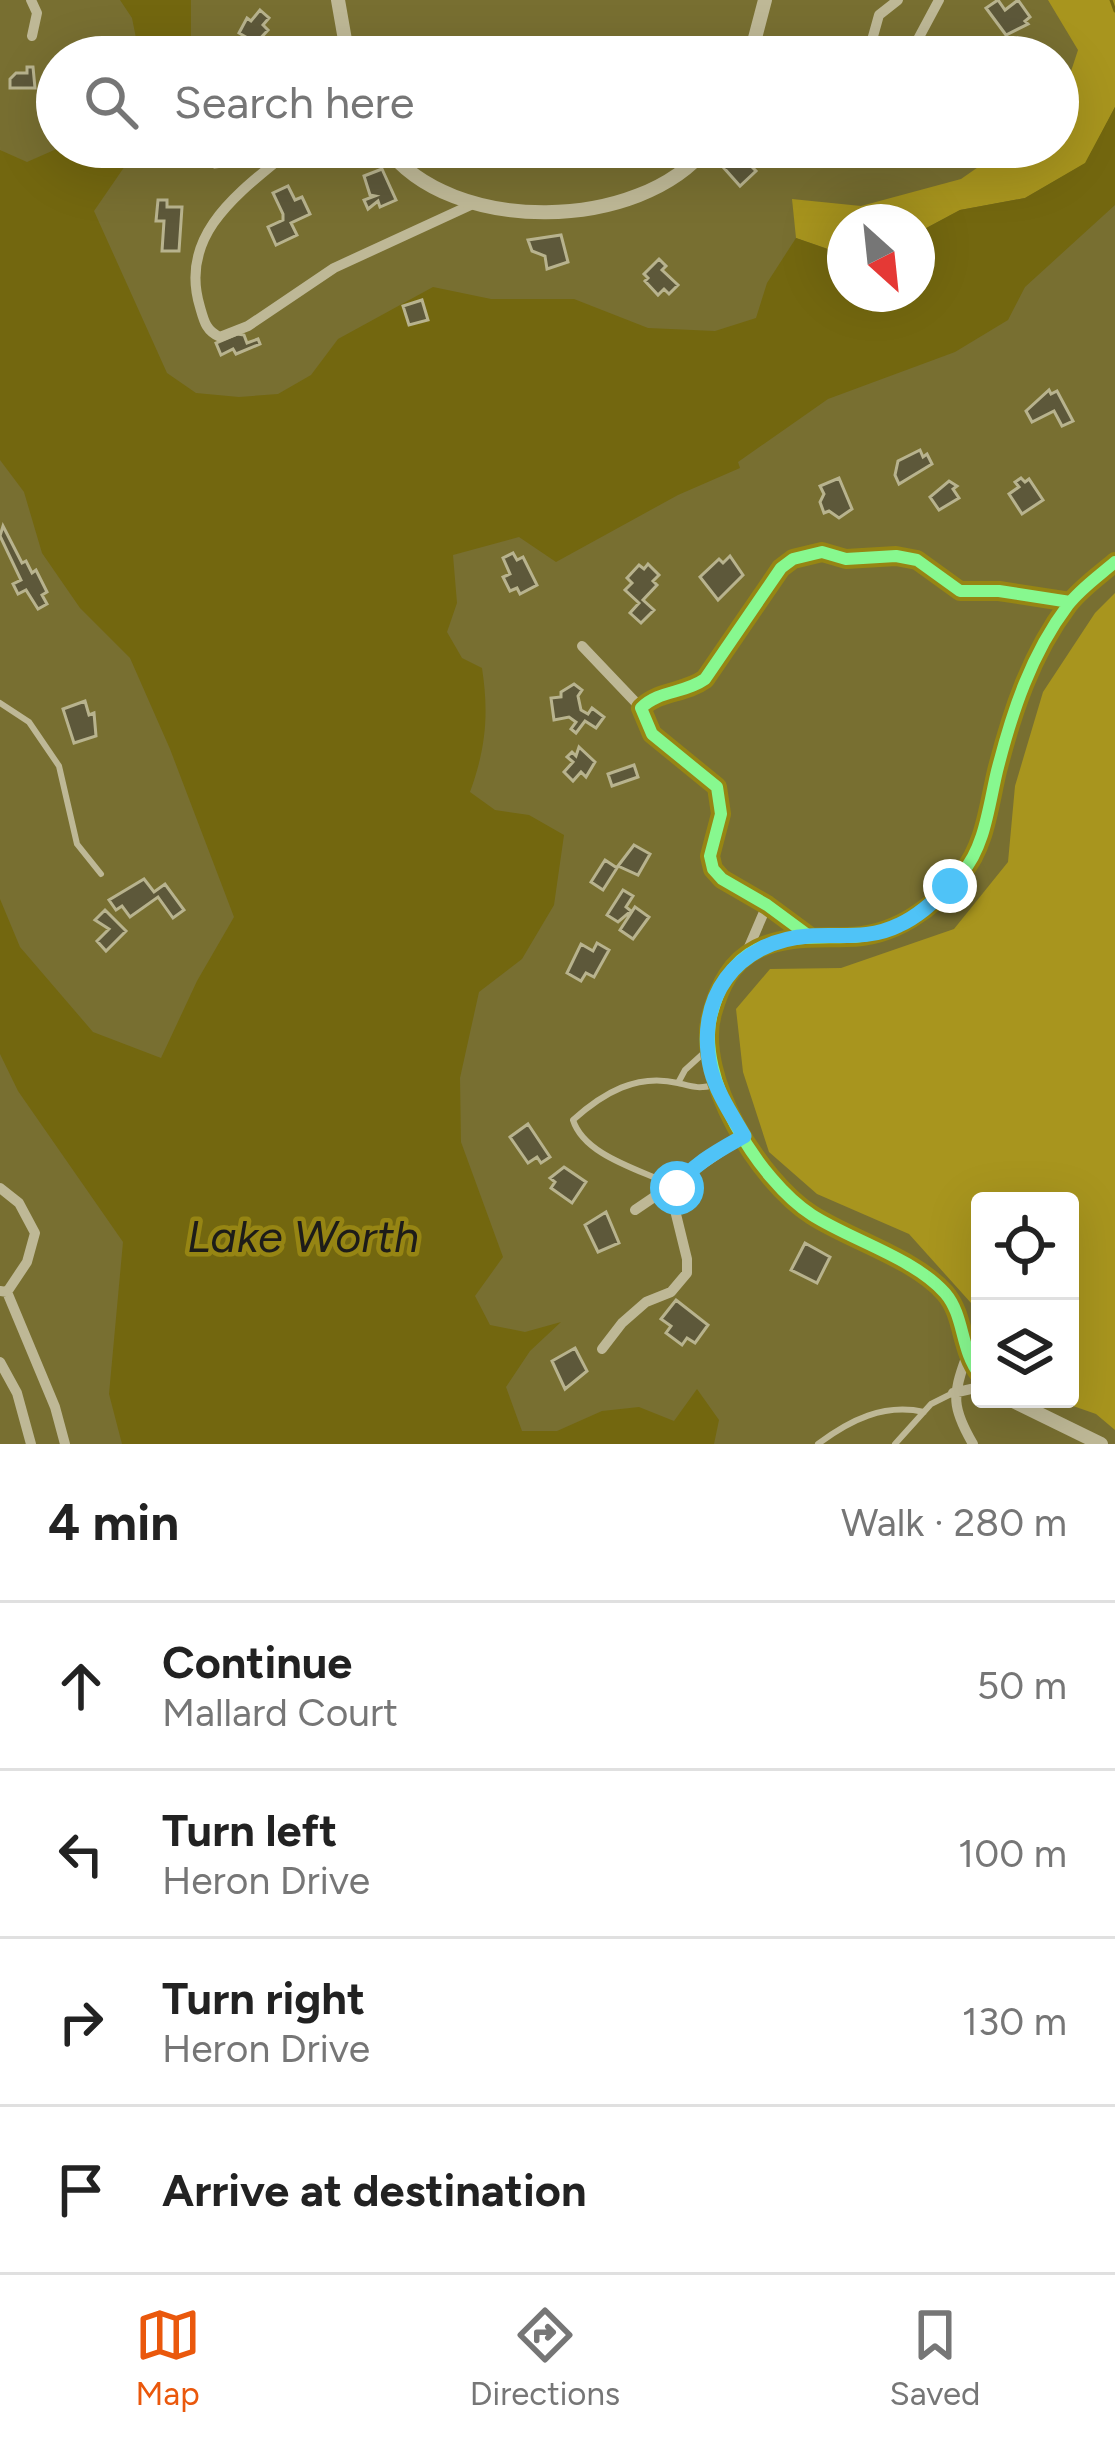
<!DOCTYPE html>
<meta charset="utf-8">
<style>
body{margin:0;font-family:Figtree,sans-serif;background:#f6f6f6;color:#222}
.controls{position:absolute;right:36px;bottom:36px;display:grid;overflow:hidden;border-radius:12px;box-shadow:0 12px 48px #0002}
.controls button{width:108px;height:108px;display:grid;place-items:center;padding:0;border:0;border-bottom:3px solid #e0e0e0;background:#fff;color:#222;font:60px sans-serif}
.compass{position:absolute;left:827px;top:204px;width:108px;height:108px;border-radius:50%;background:#fff;box-shadow:0 12px 48px #0002;rotate:153deg}
.stop{position:absolute;width:36px;height:36px;margin:-27px;border:9px solid #4fc3f7;border-radius:50%;background:#fff}
.stop.end{background:#4fc3f7;border-color:#fff;box-shadow:0 3px 12px #0008}
.list{margin:0;padding:0;list-style:none}
h2{display:flex;justify-content:space-between;align-items:center;height:156px;margin:0;padding:0 48px;font-size:51px}
h2 small{font-size:39px;font-weight:400;color:#767676}
.list li{display:grid;grid-template-columns:78px 1fr auto;gap:36px;align-items:center;box-sizing:border-box;height:168px;padding:0 48px;border-top:3px solid #e0e0e0}
.list b{display:block;font-size:45px;white-space:nowrap}
.list p{margin:0;font-size:39px;white-space:nowrap;color:#767676}
.list em{font-size:39px;font-style:normal;color:#767676}
.icon{flex:none;width:66px;height:66px;fill:none;stroke:currentColor;stroke-width:2;stroke-linecap:round;stroke-linejoin:round}
.map{position:relative;flex:none;width:1115px;height:1444px;overflow:hidden}
.search{position:absolute;background:#fff;box-shadow:0 12px 48px #0002;left:36px;right:36px;top:36px;height:132px;display:flex;align-items:center;gap:30px;box-sizing:border-box;padding:0 42px;border-radius:66px;color:#767676;font-size:45px}
.sheet{height:828px;background:#fff}
nav{display:flex;justify-content:space-around;align-items:center;box-sizing:border-box;height:168px;border-top:3px solid #e0e0e0;background:#fff;font-size:33px;color:#767676}
nav a{display:grid;justify-items:center;gap:6px}
nav .on{color:#ea580c}
.map>svg:first-child{display:block}
.green{fill:#a8951e}
.water{fill:#73670f}
.lines{fill:none;stroke-linecap:round;stroke-linejoin:round}
.stream{stroke:#73670f;stroke-width:3}
.building{fill:#5d583a;stroke:#b8b38e;stroke-width:3}
.service{stroke:#beb896;stroke-width:6}
.minor{stroke:#beb896;stroke-width:10}
.tertiary{stroke:#beb896;stroke-width:14}
.cycleway-casing{stroke:#968513;stroke-width:20}
.cycleway{stroke:#87f88f;stroke-width:12}
.route{stroke:#4fc3f7;stroke-width:15}
.labels{text-anchor:middle;dominant-baseline:central;stroke-width:9;stroke-linejoin:round;paint-order:stroke}
.water-label{font-size:45px;font-style:italic;fill:#1d1c19;stroke:#968513}
</style>
<div class="map">
<svg width="1115" height="1444" viewBox="0 0 1115 1444">
<rect width="100%" height="100%" fill="#786f31"/>
<!-- green -->
<path class="green" d="M 1048,0 L 1115,0 L 1115,107 L 1086,163 L 1025,198 L 960,210 L 917,233 L 917,222 L 845,222 L 845,255 L 796,238 L 792,199 L 861,206 L 961,179 L 1007,147 L 1058,147 L 1058,111 L 1078,50 Z
M 1115,593 L 1115,1430 L 1096,1414 L 1053,1399 L 1070,1399 L 1070,1201 L 980,1201 L 980,1313 L 909,1234 L 817,1194 L 769,1152 L 743,1072 L 736,1009 L 770,969 L 841,968 L 954,929 L 1008,862 L 1015,786 L 1043,692 L 1095,613 Z"/>
<!-- water -->
<path class="water" d="M 120,0 L 191,0 L 191,57 L 132,57 L 138,48 L 132,18 Z
M 1115,107 L 1115,205 L 1025,287 L 1008,320 L 955,352 L 828,399 L 738,462 L 740,468 L 678,495 L 556,562 L 519,537 L 453,555 L 457,603 L 447,632 L 462,658 L 482,668 C 489,714 486,748 470,792 L 495,810 L 529,815 L 564,835 L 554,905 L 522,959 L 479,992 L 460,1078 L 461,1142 L 503,1257 L 475,1296 L 490,1325 L 525,1332 L 561,1322 L 530,1351 L 506,1387 L 522,1431 L 557,1431 L 602,1411 L 639,1407 L 674,1421 L 697,1389 L 719,1420 L 714,1444 L 122,1444 L 109,1394 L 123,1242 L 18,1091 L 0,1054 L 0,899 L 20,947 L 93,1032 L 161,1058 L 197,981 L 234,917 L 170,749 L 130,658 L 80,608 L 42,553 L 24,492 L 0,460 L 0,150 L 27,162 L 61,147 L 138,147 L 94,211 L 167,373 L 196,393 L 239,397 L 278,394 L 311,375 L 338,339 L 433,287 L 491,299 L 574,299 L 648,328 L 715,331 L 756,318 L 767,283 L 796,238 L 845,255 L 845,294 L 917,294 L 917,233 L 960,210 L 1025,198 L 1085,163 Z"/>
<g class="lines">
<!-- stream -->
<path class="stream" d="M 1111,0 L 1115,11"/>
</g>
<!-- building -->
<path class="building" d="M 998,0 L 1005,10 L 1018,0 L 1030,17 L 1025,21 L 1028,24 L 1006,35 L 986,8 Z
M 260,10 L 269,18 L 263,25 L 268,30 L 256,43 L 239,33 L 247,18 L 251,21 Z
M 27,67 L 33,67 L 35,88 L 10,88 L 10,79 L 16,73 L 27,73 Z
M 213,147 L 234,147 L 237,164 L 215,167 Z
M 739,154 L 756,171 L 740,186 L 724,168 Z
M 382,169 L 396,200 L 380,207 L 378,201 L 368,209 L 364,200 L 375,196 L 370,195 L 364,176 Z
M 288,186 L 295,200 L 302,197 L 310,214 L 291,223 L 297,235 L 276,245 L 268,227 L 283,220 L 283,214 L 273,193 Z
M 158,200 L 167,200 L 167,207 L 182,207 L 179,251 L 162,251 L 164,221 L 156,221 Z
M 561,235 L 568,262 L 547,269 L 545,256 L 532,251 L 528,240 Z
M 659,259 L 666,266 L 662,270 L 678,285 L 669,294 L 664,289 L 658,295 L 645,281 L 648,278 L 644,274 Z
M 422,300 L 428,320 L 409,325 L 403,306 Z
M 237,334 L 244,335 L 247,343 L 258,339 L 260,344 L 236,354 L 233,349 L 221,355 L 216,343 Z
M 1049,390 L 1051,394 L 1057,391 L 1073,421 L 1062,426 L 1054,411 L 1032,422 L 1026,411 Z
M 920,450 L 923,457 L 927,454 L 932,464 L 899,484 L 895,475 L 898,461 Z
M 839,478 L 852,509 L 839,518 L 829,511 L 824,513 L 820,502 L 824,494 L 820,486 Z
M 1021,478 L 1025,482 L 1029,479 L 1043,500 L 1022,514 L 1009,494 L 1019,487 L 1015,482 Z
M 949,481 L 957,486 L 953,489 L 959,498 L 939,510 L 930,497 Z
M 3,526 L 22,563 L 26,561 L 32,573 L 36,570 L 47,592 L 42,595 L 47,604 L 38,609 L 26,590 L 18,594 L 13,584 L 21,580 L 0,536 Z
M 513,553 L 517,560 L 523,557 L 537,585 L 520,594 L 517,588 L 510,591 L 503,577 L 510,574 L 503,558 Z
M 730,556 L 743,575 L 718,600 L 700,577 L 719,559 L 723,563 Z
M 648,564 L 659,575 L 653,581 L 657,585 L 643,600 L 654,610 L 641,623 L 630,613 L 639,603 L 625,590 L 632,583 L 627,578 L 639,565 L 644,569 Z
M 574,684 L 582,690 L 578,696 L 581,710 L 588,714 L 592,708 L 604,717 L 596,728 L 585,721 L 576,733 L 571,729 L 576,722 L 569,717 L 554,720 L 551,698 L 561,697 L 561,692 Z
M 85,701 L 89,715 L 94,713 L 96,736 L 74,743 L 63,709 Z
M 579,747 L 595,762 L 586,777 L 581,772 L 573,781 L 564,772 L 573,762 L 567,757 L 572,752 L 576,756 Z
M 634,765 L 638,777 L 612,786 L 608,774 Z
M 634,845 L 650,854 L 638,875 L 618,866 Z
M 605,860 L 617,868 L 603,890 L 591,882 Z
M 144,879 L 154,892 L 165,884 L 184,910 L 173,918 L 158,897 L 130,917 L 122,906 L 116,910 L 109,900 Z
M 623,890 L 633,896 L 626,907 L 631,911 L 618,922 L 607,915 Z
M 635,907 L 649,917 L 633,939 L 620,930 Z
M 105,910 L 126,931 L 106,951 L 97,941 L 109,929 L 95,920 Z
M 597,943 L 609,950 L 594,977 L 586,973 L 581,981 L 567,973 L 581,944 L 593,951 Z
M 528,1124 L 550,1157 L 541,1163 L 537,1157 L 528,1163 L 510,1137 Z
M 564,1167 L 586,1182 L 572,1203 L 551,1188 L 555,1182 L 550,1178 Z
M 606,1212 L 619,1243 L 598,1252 L 585,1225 Z
M 805,1243 L 830,1257 L 817,1283 L 791,1270 Z
M 676,1300 L 708,1325 L 695,1343 L 687,1338 L 682,1345 L 666,1333 L 671,1326 L 661,1319 Z
M 575,1348 L 587,1371 L 565,1389 L 552,1361 Z"/>
<g class="lines">
<!-- service -->
<path class="service" d="M 0,703 L 29,722 L 59,766 L 77,844 L 101,874
M 678,1083 L 685,1070 L 707,1050
M 669,1184 C 638,1169 584,1155 573,1120 C 603,1093 637,1073 678,1083 C 694,1087 698,1089 715,1085
M 818,1444 C 850,1420 884,1403 924,1412
M 895,1444 L 931,1404 L 953,1393"/>
<!-- minor -->
<path class="minor" d="M 31,0 L 37,13 L 32,36
M 892,57 L 872,40 L 879,15 L 898,0
M 905,57 L 910,54 L 939,0
M 294,147 C 244,189 177,232 200,307 C 204,321 206,331 220,337 L 248,326 L 334,268 L 473,204
M 582,646 L 641,708
M 809,936 L 767,905 L 722,879 L 713,869 L 710,856 L 721,814 L 717,787 L 652,734 L 641,708 C 659,690 684,694 705,679 L 781,568 L 793,559 L 822,552 L 846,559 L 896,556 L 917,560 L 960,591 L 999,591 L 1070,602
M 746,954 L 767,905
M 0,1188 L 19,1203 L 35,1233 L 27,1262 L 7,1292 L 0,1291
M 635,1210 L 744,1136
M 7,1292 L 55,1407 L 65,1444
M 602,1349 L 622,1323 L 646,1302 L 671,1292 L 687,1273 L 687,1259 L 672,1198 L 681,1180
M 966,1358 C 952,1396 952,1408 973,1444
M 0,1362 L 17,1393 L 31,1444
M 953,1393 L 980,1387"/>
<!-- tertiary -->
<path class="tertiary" d="M 338,0 L 348,57
M 750,57 L 765,0
M 386,147 C 451,236 641,232 707,147
M 980,1375 C 960,1350 965,1316 945,1293 C 914,1258 851,1240 812,1215 C 759,1181 694,1076 712,1013 C 720,985 731,962 757,949 C 786,935 816,938 847,937 C 894,937 933,908 962,873 C 985,847 989,804 997,771 C 1012,712 1031,654 1068,605 C 1080,589 1100,575 1115,562
M 1009,1399 L 1101,1444"/>
<defs>
<path id="cycleway" d="M 809,936 L 767,905 L 722,879 L 713,869 L 710,856 L 721,814 L 717,787 L 652,734 L 641,708 C 659,690 684,694 705,679 L 781,568 L 793,559 L 822,552 L 846,559 L 896,556 L 917,560 L 960,591 L 999,591 L 1070,602
M 980,1375 C 960,1350 965,1316 945,1293 C 914,1258 851,1240 812,1215 C 759,1181 694,1076 712,1013 C 720,985 731,962 757,949 C 786,935 816,938 847,937 C 894,937 933,908 962,873 C 985,847 989,804 997,771 C 1012,712 1031,654 1068,605 C 1080,589 1100,575 1115,562"/>
</defs>
<!-- cycleway casing -->
<use href="#cycleway" class="cycleway-casing"/>
<!-- cycleway -->
<use href="#cycleway" class="cycleway"/>
</g>
<g class="lines">
<!-- route -->
<path class="route" d="M 677,1188 C 690,1165 721,1149 744,1136 C 732,1115 717,1093 711,1070 C 694,999 736,941 809,936 C 840,934 869,940 899,925 C 919,916 934,901 950,886"/>
</g>
<g class="labels">
<!-- water labels -->
<g class="water-label">
<text x="303" y="1236">Lake Worth</text>
</g>
</g>
</svg>
<div class="controls">
<button><svg class="icon" aria-label="locate" viewBox="0 0 24 24"><circle cx="12" cy="12" r="6"/><path d="M12 2v4M12 18v4M2 12h4M18 12h4"/></svg></button>
<button><svg class="icon" aria-label="layers" viewBox="0 0 24 24"><path d="M12 4l9 5-9 5-9-5zM3 14l9 5 9-5"/></svg></button>
</div>
<svg class="compass" viewBox="-18 -18 36 36"><path d="M0-13l5 13h-10z" fill="#e53935"/><path d="M0 13l5-13h-10z" fill="#767676"/></svg>
<div class="stop" style="left:677px;top:1188px"></div>
<div class="stop end" style="left:950px;top:886px"></div>
<div class="search"><svg class="icon" aria-label="search" viewBox="0 0 24 24"><circle cx="10" cy="10" r="6"/><path d="M15 15l6 6"/></svg>Search here</div>
</div>
<section class="sheet">
<h2>4 min<small>Walk · 280 m</small></h2>
<ul class="list">
<li><svg class="icon" aria-label="ahead" viewBox="0 0 24 24"><path d="M12 20V5M6 11l6-6 6 6"/></svg><div><b>Continue</b><p>Mallard Court</p></div><em>50 m</em></li>
<li><svg class="icon" aria-label="left" viewBox="0 0 24 24"><path d="M17 20v-9H6M10 6l-5 5 5 5"/></svg><div><b>Turn left</b><p>Heron Drive</p></div><em>100 m</em></li>
<li><svg class="icon" aria-label="right" viewBox="0 0 24 24"><path d="M7 20v-9h11M14 6l5 5-5 5"/></svg><div><b>Turn right</b><p>Heron Drive</p></div><em>130 m</em></li>
<li><svg class="icon" aria-label="arrive" viewBox="0 0 24 24"><path d="M6 21V4h12l-3 4 3 4H6"/></svg><div><b>Arrive at destination</b></div></li>
</ul>
</section>
<nav>
<a class="on"><svg class="icon" aria-label="map" viewBox="0 0 24 24"><path d="M3 6l6-2 6 2 6-2v14l-6 2-6-2-6 2zM9 4v14M15 6v14"/></svg>Map</a>
<a><svg class="icon" aria-label="directions" viewBox="0 0 24 24"><path d="M12 3l9 9-9 9-9-9zM9 14v-3h6M13 9l2 2-2 2"/></svg>Directions</a>
<a><svg class="icon" aria-label="saved" viewBox="0 0 24 24"><path d="M7 4h10v16l-5-4-5 4z"/></svg>Saved</a>
</nav>
